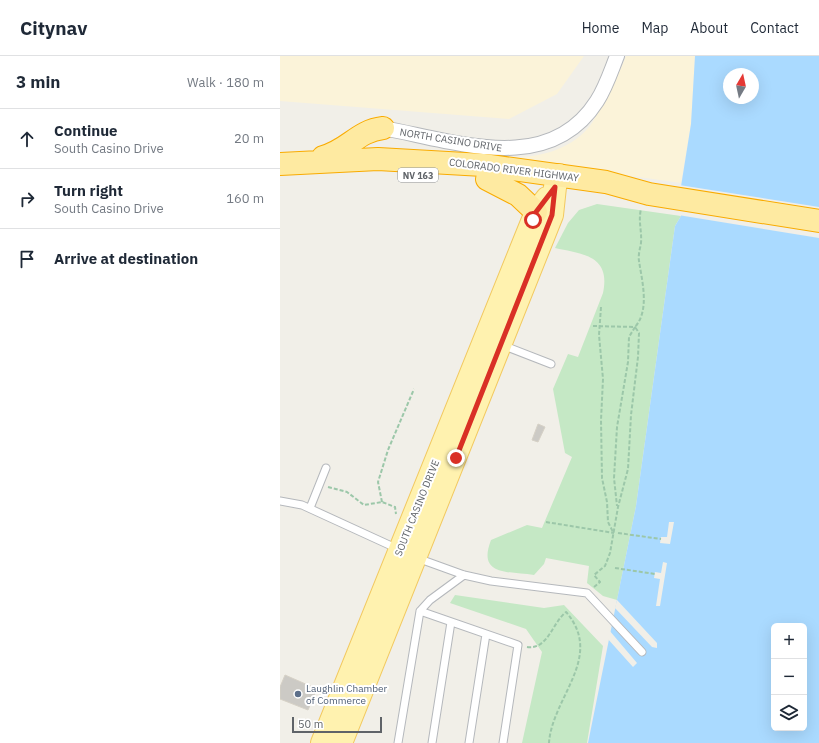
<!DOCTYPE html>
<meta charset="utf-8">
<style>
body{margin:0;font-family:"IBM Plex Sans",sans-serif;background:#f2f2f3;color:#1f2937}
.controls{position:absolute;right:12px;bottom:12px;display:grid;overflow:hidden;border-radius:6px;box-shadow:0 4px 16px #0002}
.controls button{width:36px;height:36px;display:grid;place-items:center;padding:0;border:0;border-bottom:1px solid #e0e1e3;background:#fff;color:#1f2937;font:20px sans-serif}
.compass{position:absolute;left:443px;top:12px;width:36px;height:36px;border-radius:50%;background:#fff;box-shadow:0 4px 16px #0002;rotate:9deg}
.scale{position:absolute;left:12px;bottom:10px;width:90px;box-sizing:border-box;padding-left:4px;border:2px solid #5f6368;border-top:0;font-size:11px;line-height:14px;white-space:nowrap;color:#5f6368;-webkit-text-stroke:3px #fff;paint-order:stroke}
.stop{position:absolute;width:12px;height:12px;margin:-9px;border:3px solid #d93025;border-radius:50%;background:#fff}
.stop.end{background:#d93025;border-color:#fff;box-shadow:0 1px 4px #0008}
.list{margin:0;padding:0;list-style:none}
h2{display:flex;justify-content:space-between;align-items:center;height:52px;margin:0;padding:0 16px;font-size:17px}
h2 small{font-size:13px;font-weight:400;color:#747a83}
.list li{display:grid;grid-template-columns:26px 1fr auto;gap:12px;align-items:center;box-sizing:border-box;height:60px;padding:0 16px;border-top:1px solid #e0e1e3}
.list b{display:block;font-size:15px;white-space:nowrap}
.list p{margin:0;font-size:13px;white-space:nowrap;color:#747a83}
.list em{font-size:13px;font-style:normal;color:#747a83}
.icon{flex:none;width:22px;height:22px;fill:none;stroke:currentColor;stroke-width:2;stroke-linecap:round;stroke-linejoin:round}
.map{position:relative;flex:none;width:539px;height:687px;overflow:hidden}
header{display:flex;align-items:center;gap:24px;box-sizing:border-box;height:56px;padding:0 20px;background:#fff;border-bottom:1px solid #e0e1e3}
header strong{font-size:19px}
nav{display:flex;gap:22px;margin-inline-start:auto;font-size:14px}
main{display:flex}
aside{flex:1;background:#fff}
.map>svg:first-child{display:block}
.green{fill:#c5e8c5}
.sand{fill:#fbf3d9}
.water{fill:#aadaff;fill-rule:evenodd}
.pier{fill:#f1efe8}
.building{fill:#cccac5;stroke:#d6d1c6}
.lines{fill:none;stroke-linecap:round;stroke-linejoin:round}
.service-casing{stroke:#b5b8bc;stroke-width:9}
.minor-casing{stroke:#b5b8bc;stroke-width:16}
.primary-casing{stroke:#f2c960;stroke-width:24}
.trunk-casing{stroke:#f9ab00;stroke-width:24}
.path{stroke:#9cc7a9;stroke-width:2;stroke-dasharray:4 2;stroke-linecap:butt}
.service{stroke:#fff;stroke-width:7}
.minor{stroke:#fff;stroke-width:14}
.primary{stroke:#fff2af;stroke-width:22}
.trunk{stroke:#feeaa1;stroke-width:22}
.route{stroke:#d93025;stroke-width:5}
.service-dot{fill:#5c6f8a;stroke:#fff;stroke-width:1.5}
.labels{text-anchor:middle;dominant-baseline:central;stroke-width:4;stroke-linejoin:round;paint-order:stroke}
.shield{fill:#fff;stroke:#8f9295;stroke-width:1}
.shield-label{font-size:9px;font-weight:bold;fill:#5f6368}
.street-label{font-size:10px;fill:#5f6368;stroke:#fff}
.service-label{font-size:10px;fill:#4e5e75;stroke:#fff;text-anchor:start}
</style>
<header>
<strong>Citynav</strong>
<nav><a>Home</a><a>Map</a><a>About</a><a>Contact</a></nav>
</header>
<main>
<aside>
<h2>3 min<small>Walk · 180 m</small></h2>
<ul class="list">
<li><svg class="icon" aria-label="ahead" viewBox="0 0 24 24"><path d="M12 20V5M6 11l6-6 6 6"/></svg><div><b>Continue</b><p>South Casino Drive</p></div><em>20 m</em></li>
<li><svg class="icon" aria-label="right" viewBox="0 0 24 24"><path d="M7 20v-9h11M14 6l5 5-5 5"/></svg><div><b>Turn right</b><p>South Casino Drive</p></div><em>160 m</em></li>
<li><svg class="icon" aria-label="arrive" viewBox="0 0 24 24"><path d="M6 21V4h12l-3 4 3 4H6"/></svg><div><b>Arrive at destination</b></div></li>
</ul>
</aside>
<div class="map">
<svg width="539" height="687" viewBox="0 0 539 687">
<rect width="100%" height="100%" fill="#f1efe8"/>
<!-- green -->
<path class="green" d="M 317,148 L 401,160 L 395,170 L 356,450 L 337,544 L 323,540 L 307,527 L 309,510 L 266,502 L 264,508 L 254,519 C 228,515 197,520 211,484 L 247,469 L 262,472 L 292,401 L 285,397 L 273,333 L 288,298 L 298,301 L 323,237 C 331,199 302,198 275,192 L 288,167 L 299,154 Z
M 175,539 L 264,552 L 284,549 L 323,590 L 307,687 L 242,687 L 262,596 L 246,573 L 170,547 Z"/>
<!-- sand -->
<path class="sand" d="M 0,0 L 304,0 L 277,38 L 229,63 L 0,45 Z
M 346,0 L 415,0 L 411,68 L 401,127 L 225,102 C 255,102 288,96 309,71 C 315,64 319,53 324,44 C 332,30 340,16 346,0 Z"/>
<!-- water -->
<path class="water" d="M 415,0 L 539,0 L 539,687 L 308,687 L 356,450 L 395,170 L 401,160 L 399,143 L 411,68 ZM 449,18 L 473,18 L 473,42 L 449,42 ZM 494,570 L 524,570 L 524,672 L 494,672 Z"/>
<!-- pier -->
<path class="pier" d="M 399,129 L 539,151 L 539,182 L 398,159 L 397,143 Z
M 389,466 L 394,466 L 390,488 L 380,487 L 381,481 L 387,481 Z
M 383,506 L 387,507 L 380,550 L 376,550 L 380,523 L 374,522 L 375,516 L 381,517 Z
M 337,544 L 377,587 L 377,592 L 372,591 L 335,552 Z
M 329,574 L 357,607 L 353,611 L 327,582 Z"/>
<!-- building -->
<path class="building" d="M 258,368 L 265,371 L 258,386 L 252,384 Z
M 5,619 L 37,633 L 28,654 L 0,643 L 0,631 Z"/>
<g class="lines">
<defs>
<path id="service" d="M 222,289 L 271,308
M 0,445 L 22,449 L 118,493
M 30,452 L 46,412
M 137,502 L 184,519 L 211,525 L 307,537 L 362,596
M 140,555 L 238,589 L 223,687
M 118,687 L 140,555 L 150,544 L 184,519
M 152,687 L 171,566
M 189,687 L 206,578"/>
<path id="minor" d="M 103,72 C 174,85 269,121 317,45 C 326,31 331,15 337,0"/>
<path id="primary" d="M 42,687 L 256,156 L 267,142
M 61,687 L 272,159 L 275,131 L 279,119"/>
<path id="trunk" d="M 43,101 C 69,94 77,75 103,72
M 0,108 L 98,103 L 203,109 L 326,126 L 369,138 L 539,165
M 207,123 L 238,139 L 256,156"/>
</defs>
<!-- service casing -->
<use href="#service" class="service-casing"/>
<!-- minor casing -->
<use href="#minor" class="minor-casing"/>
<!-- primary casing -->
<use href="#primary" class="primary-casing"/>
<!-- trunk casing -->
<use href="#trunk" class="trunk-casing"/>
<!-- path -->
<path class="path" d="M 321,251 L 319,279 L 323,323 L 321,364 L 322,422 L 327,446 L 328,466 L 333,476
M 313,270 L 355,271 L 349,281 L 348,306 L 337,371 L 334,422 L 337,450
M 48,431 L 67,436 L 84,449 L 102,446 L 115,451 L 116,458
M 102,446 L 98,426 L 108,394 L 134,333
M 266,466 L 334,477
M 338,477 L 381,483
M 335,512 L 375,518
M 314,531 L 320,526 L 314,519 L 325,510 L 330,497 L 338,451 L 348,413 L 351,359 L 358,301 L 359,277 L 355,271 C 370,254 362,225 359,205 C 358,199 360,193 361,187 C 362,175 358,165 361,153
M 247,591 C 268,594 272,567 286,556 C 325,601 272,641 269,687"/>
<!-- service -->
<use href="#service" class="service"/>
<!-- minor -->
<use href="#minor" class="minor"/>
<!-- primary -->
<use href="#primary" class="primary"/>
<!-- trunk -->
<use href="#trunk" class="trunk"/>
</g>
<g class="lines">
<!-- route -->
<path class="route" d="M 176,402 L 272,159 L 275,131 L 256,156 L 253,164"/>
</g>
<!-- markers -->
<circle class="service-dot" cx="18" cy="638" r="4"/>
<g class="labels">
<!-- shield labels -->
<rect class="shield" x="118" y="112" width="40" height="14" rx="3"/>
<g class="shield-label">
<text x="138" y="119">NV 163</text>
</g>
<!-- street labels -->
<g class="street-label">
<text transform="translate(171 84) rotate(9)">NORTH CASINO DRIVE</text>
<text transform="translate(234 114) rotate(7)">COLORADO RIVER HIGHWAY</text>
<text transform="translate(137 452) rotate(-68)">SOUTH CASINO DRIVE</text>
</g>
<!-- service labels -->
<g class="service-label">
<text x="26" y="632">Laughlin Chamber<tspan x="26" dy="12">of Commerce</tspan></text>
</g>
</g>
</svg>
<div class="controls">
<button>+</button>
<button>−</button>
<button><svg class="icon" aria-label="layers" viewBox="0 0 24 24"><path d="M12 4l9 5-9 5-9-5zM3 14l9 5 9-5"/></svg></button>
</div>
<svg class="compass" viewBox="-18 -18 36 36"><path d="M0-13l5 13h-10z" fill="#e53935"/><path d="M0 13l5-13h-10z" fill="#747a83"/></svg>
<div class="scale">50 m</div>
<div class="stop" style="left:253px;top:164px"></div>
<div class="stop end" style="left:176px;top:402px"></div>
</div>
</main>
